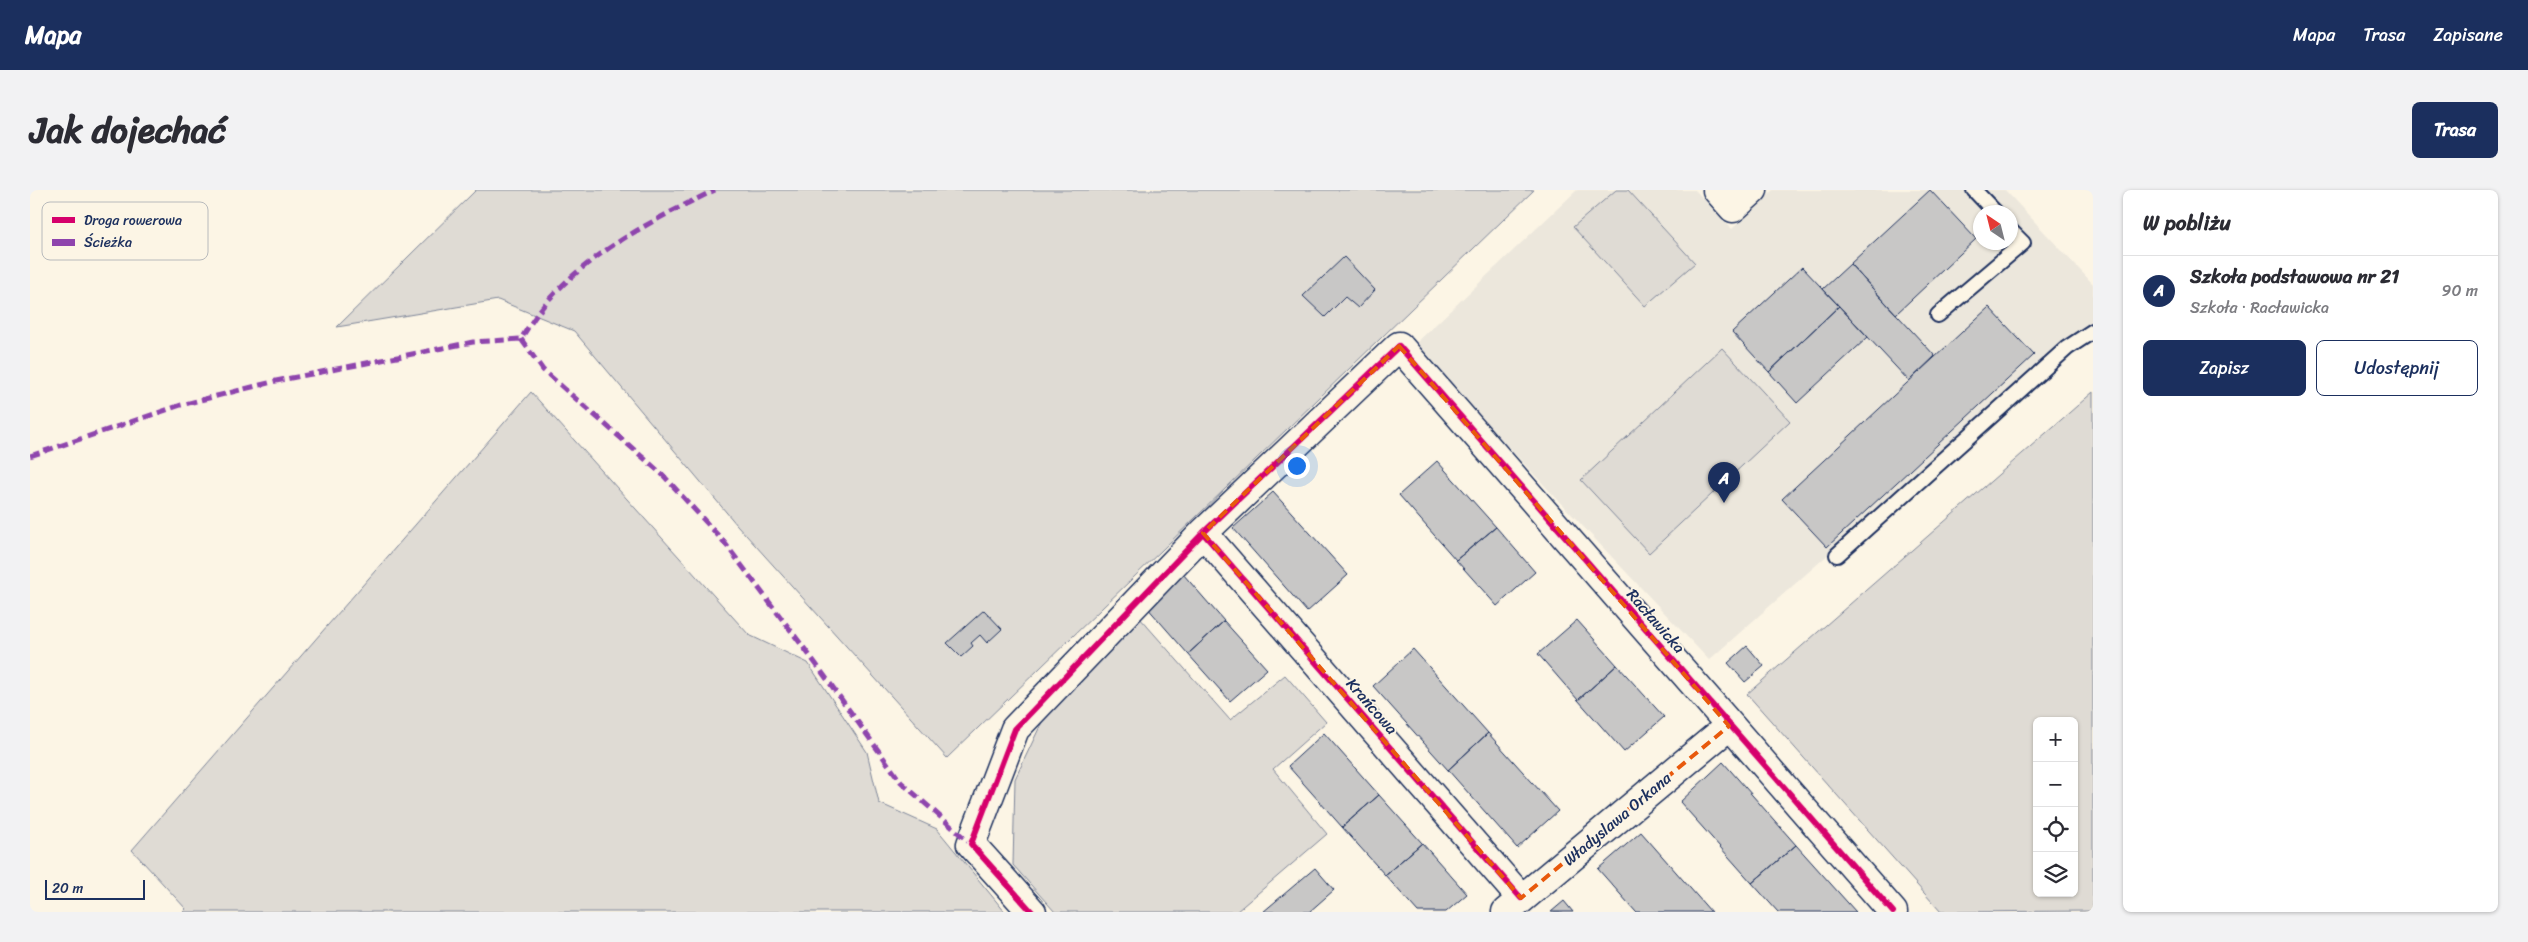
<!DOCTYPE html>
<html lang="pl">
<meta charset="utf-8">
<style>
body{margin:0;font-family:Sriracha,sans-serif;background:#f2f2f3;color:#2b2b33}
.controls{position:absolute;right:15px;bottom:15px;display:grid;overflow:hidden;border-radius:8px;box-shadow:0 1px 4px #0004}
.controls button{width:45px;height:45px;display:grid;place-items:center;padding:0;border:0;border-bottom:1px solid #e1e1e2;background:#fff;color:#2b2b33;font:25px sans-serif}
.compass{position:absolute;left:1943px;top:15px;width:45px;height:45px;border-radius:50%;background:#fff;box-shadow:0 1px 4px #0004;rotate:325deg}
.scale{position:absolute;left:15px;bottom:12px;width:100px;box-sizing:border-box;padding-left:5px;border:2px solid #1b2f5e;border-top:0;font-size:14px;line-height:18px;white-space:nowrap;color:#1b2f5e;-webkit-text-stroke:4px #fcf5e5;paint-order:stroke}
.you{position:absolute;left:1266px;top:275px;width:18px;height:18px;margin:-12px;border:4px solid #fff;border-radius:50%;background:#1a73e8;box-shadow:0 0 0 8px #1a73e833}
.badge{display:grid;place-items:center;width:32px;height:32px;border-radius:50%;background:#1b2f5e;color:#fff;font-size:16px;font-weight:700}
.pin{position:absolute;translate:-50% -41px;filter:drop-shadow(0 1px 2px #0008)}
.pin::after{content:'';position:absolute;top:26px;width:18px;height:15px;background:inherit;clip-path:polygon(0 0,100% 0,50% 100%)}
.list{margin:0;padding:0;list-style:none}
h2{display:flex;justify-content:space-between;align-items:center;height:65px;margin:0;padding:0 20px;font-size:21px}
h2 small{font-size:16px;font-weight:400;color:#7c7c81}
.list li{display:grid;grid-template-columns:32px 1fr auto;gap:15px;align-items:center;box-sizing:border-box;height:70px;padding:0 20px;border-top:1px solid #e1e1e2}
.list b{display:block;font-size:19px;white-space:nowrap}
.list p{margin:0;font-size:16px;white-space:nowrap;color:#7c7c81}
.list em{font-size:16px;font-style:normal;color:#7c7c81}
.actions{display:flex;gap:10px;padding:15px 20px}
.actions a{flex:1;padding:11px 0;border:1px solid #1b2f5e;border-radius:8px;text-align:center;font-size:18px;color:#1b2f5e}
.actions .main{background:#1b2f5e;color:#fff}
.icon{flex:none;width:28px;height:28px;fill:none;stroke:currentColor;stroke-width:2;stroke-linecap:round;stroke-linejoin:round}
.map{position:relative;flex:none;width:2063px;height:722px;overflow:hidden;border-radius:8px}
header{display:flex;align-items:center;gap:30px;box-sizing:border-box;height:70px;padding:0 25px;background:#1b2f5e;color:#fff}
header strong{font-size:24px}
nav{display:flex;gap:28px;margin-inline-start:auto;font-size:18px}
.intro{display:flex;align-items:center;justify-content:space-between;box-sizing:border-box;height:120px;padding:0 30px}
h1{margin:0;font-size:35px}
.button{padding:12px 22px;border-radius:8px;background:#1b2f5e;color:#fff;font-size:18px;font-weight:700}
main{display:flex;gap:30px;padding:0 30px}
aside{flex:1;background:#fff;border-radius:8px;box-shadow:0 1px 4px #0004}
.map>svg:first-child{display:block}
.built{fill:#ece7dc;fill-rule:evenodd}
.green{fill:#dfdbd4;stroke:#7d8599;fill-rule:evenodd}
.building{fill:#c8c7c6;stroke:#1b2f5e}
.lines{fill:none;stroke-linecap:round;stroke-linejoin:round}
.service-casing{stroke:#1b2f5e;stroke-width:18}
.minor-casing{stroke:#1b2f5e;stroke-width:31}
.service{stroke:#fcf5e5;stroke-width:14}
.minor{stroke:#fcf5e5;stroke-width:28}
.quiet{stroke:#8e44ad;stroke-width:5;stroke-dasharray:10 5;stroke-linecap:butt}
.cycleway-casing{stroke:#fcf5e5;stroke-width:9}
.cycleway{stroke:#d6006c;stroke-width:6}
.marked{fill:none;stroke:#e8590c;stroke-width:4;stroke-dasharray:10 6;stroke-linejoin:round}
.labels{text-anchor:middle;dominant-baseline:central;stroke-width:4;stroke-linejoin:round;paint-order:stroke}
.street-label{font-size:16px;fill:#1b2f5e;stroke:#fcf5e5}
.key{fill:#fcf5e5;stroke:#b8babc;stroke-width:1}
.key-label{font-size:14px;fill:#1b2f5e}
</style>
<header>
<strong>Mapa</strong>
<nav><a>Mapa</a><a>Trasa</a><a>Zapisane</a></nav>
</header>
<div class="intro"><h1>Jak dojechać</h1><a class="button">Trasa</a></div>
<main>
<div class="map">
<svg width="2063" height="722" viewBox="0 0 2063 722">
<rect width="100%" height="100%" fill="#fcf5e5"/>
<filter id="ink" filterUnits="userSpaceOnUse"><feTurbulence type="fractalNoise" baseFrequency=".02" numOctaves="2"/><feDisplacementMap in="SourceGraphic" scale="10" xChannelSelector="R" yChannelSelector="G"/><feConvolveMatrix kernelMatrix="1 2 1 2 8 2 1 2 1" color-interpolation-filters="sRGB"/></filter>
<g filter="url(#ink)">
<!-- built -->
<path class="built" d="M 1547,0 L 1665,0 L 1702,39 L 1743,0 L 1975,0 L 2063,94 L 2063,130 L 1679,470 L 1383,156 ZM 1950,22 L 1980,22 L 1980,52 L 1950,52 Z"/>
<!-- green -->
<path class="green" d="M 446,0 L 1504,0 L 917,568 L 707,335 L 544,141 L 468,110 L 307,137 Z
M 1586,0 L 1598,0 L 1665,73 L 1615,116 L 1543,37 Z
M 1692,158 L 1760,231 L 1619,363 L 1551,290 Z
M 501,202 L 719,445 L 778,473 L 837,562 L 849,613 L 907,639 L 975,722 L 153,722 L 156,719 L 102,660 Z
M 2063,202 L 2063,721 L 1911,722 L 1717,504 ZM 2007,531 L 2044,531 L 2044,703 L 2007,703 Z
M 1109,427 L 1200,530 L 1255,485 L 1296,532 L 1243,579 L 1297,644 L 1206,722 L 1025,722 L 983,675 L 985,589 L 1012,532 Z"/>
<!-- building -->
<path class="building" d="M 1900,0 L 1946,49 L 1866,124 L 1820,74 Z
M 1314,67 L 1345,100 L 1328,118 L 1315,107 L 1295,127 L 1273,106 Z
M 1820,74 L 1905,166 L 1879,191 L 1793,99 Z
M 1772,77 L 1809,116 L 1739,182 L 1702,142 Z
M 1809,116 L 1838,147 L 1767,213 L 1739,182 Z
M 1959,117 L 2004,165 L 1797,357 L 1752,309 Z
M 1407,271 L 1466,337 L 1426,370 L 1369,305 Z
M 1243,302 L 1318,385 L 1277,422 L 1203,338 Z
M 1466,337 L 1505,382 L 1467,416 L 1426,370 Z
M 1153,384 L 1194,431 L 1158,464 L 1116,416 Z
M 954,420 L 972,439 L 957,453 L 950,445 L 941,453 L 943,456 L 931,467 L 917,453 Z
M 1547,430 L 1587,475 L 1548,510 L 1508,464 Z
M 1194,431 L 1237,479 L 1200,511 L 1158,464 Z
M 1717,456 L 1734,476 L 1715,492 L 1698,473 Z
M 1383,459 L 1458,543 L 1418,580 L 1343,496 Z
M 1587,475 L 1634,527 L 1594,562 L 1548,510 Z
M 1294,543 L 1349,605 L 1312,637 L 1258,576 Z
M 1458,543 L 1528,621 L 1487,658 L 1418,580 Z
M 1693,572 L 1766,655 L 1722,693 L 1650,612 Z
M 1349,605 L 1392,653 L 1355,685 L 1312,637 Z
M 1611,642 L 1681,722 L 1606,722 L 1568,679 Z
M 1392,653 L 1437,704 L 1416,722 L 1388,722 L 1355,685 Z
M 1766,655 L 1826,722 L 1748,722 L 1722,693 Z
M 1285,678 L 1304,700 L 1279,722 L 1233,722 Z
M 1534,711 L 1543,722 L 1521,722 Z"/>
<g class="lines">
<defs>
<path id="service" d="M 1944,0 L 1965,22
M 1908,125 L 1993,53 L 1980,40
M 1807,365 L 2037,158 L 2063,141"/>
<path id="minor" d="M 1687,0 L 1703,18 L 1723,0
M 1173,343 L 1491,708
M 1002,722 L 941,654 L 985,539 L 1173,343 L 1369,156 L 1863,722
M 1476,722 L 1699,536"/>
</defs>
<!-- service casing -->
<use href="#service" class="service-casing"/>
<!-- minor casing -->
<use href="#minor" class="minor-casing"/>
<!-- service -->
<use href="#service" class="service"/>
<!-- minor -->
<use href="#minor" class="minor"/>
<!-- quiet -->
<path class="quiet" d="M 491,149 L 513,180 L 633,285 L 694,352 L 786,474 L 871,592 L 941,654
M 0,266 L 151,215 L 246,191 L 443,152 L 491,149 C 498,137 506,125 515,114 C 559,62 625,29 685,0"/>
<defs>
<path id="cycleway" d="M 1173,343 L 1491,708
M 1002,722 L 941,654 L 985,539 L 1173,343 L 1369,156 L 1863,722"/>
</defs>
<!-- cycleway casing -->
<use href="#cycleway" class="cycleway-casing"/>
<!-- cycleway -->
<use href="#cycleway" class="cycleway"/>
</g>
</g>
<!-- marked area -->
<path class="marked" d="M 1369,156 L 1699,536 L 1491,708 L 1173,343 Z"/>
<g class="labels">
<!-- street labels -->
<g class="street-label">
<text transform="translate(1626 431) rotate(49)">Racławicka</text>
<text transform="translate(1342 516) rotate(49)">Krańcowa</text>
<text transform="translate(1587 629) rotate(-40)">Władyslawa Orkana</text>
</g>
</g>
<!-- legend -->
<rect x="12" y="12" width="166" height="58" rx="8" class="key"/>
<rect x="22" y="27" width="23" height="6" fill="#d6006c"/>
<rect x="22" y="49" width="23" height="7" fill="#8e44ad"/>
<g class="key-label">
<text x="54" y="35">Droga rowerowa</text>
<text x="54" y="57">Ścieżka</text>
</g>
</svg>
<div class="controls">
<button>+</button>
<button>−</button>
<button><svg class="icon" aria-label="locate" viewBox="0 0 24 24"><circle cx="12" cy="12" r="6"/><path d="M12 2v4M12 18v4M2 12h4M18 12h4"/></svg></button>
<button><svg class="icon" aria-label="layers" viewBox="0 0 24 24"><path d="M12 4l9 5-9 5-9-5zM3 14l9 5 9-5"/></svg></button>
</div>
<svg class="compass" viewBox="-18 -18 36 36"><path d="M0-13l5 13h-10z" fill="#e53935"/><path d="M0 13l5-13h-10z" fill="#7c7c81"/></svg>
<div class="scale">20 m</div>
<div class="you"></div>
<div class="pin badge" style="left:1694px;top:313px">A</div>
</div>
<aside>
<h2>W pobliżu<small></small></h2>
<ul class="list">
<li><span class="badge">A</span><div><b>Szkoła podstawowa nr 21</b><p>Szkoła · Racławicka</p></div><em>90 m</em></li>
</ul>
<div class="actions"><a class="main">Zapisz</a><a>Udostępnij</a></div>
</aside>
</main>
